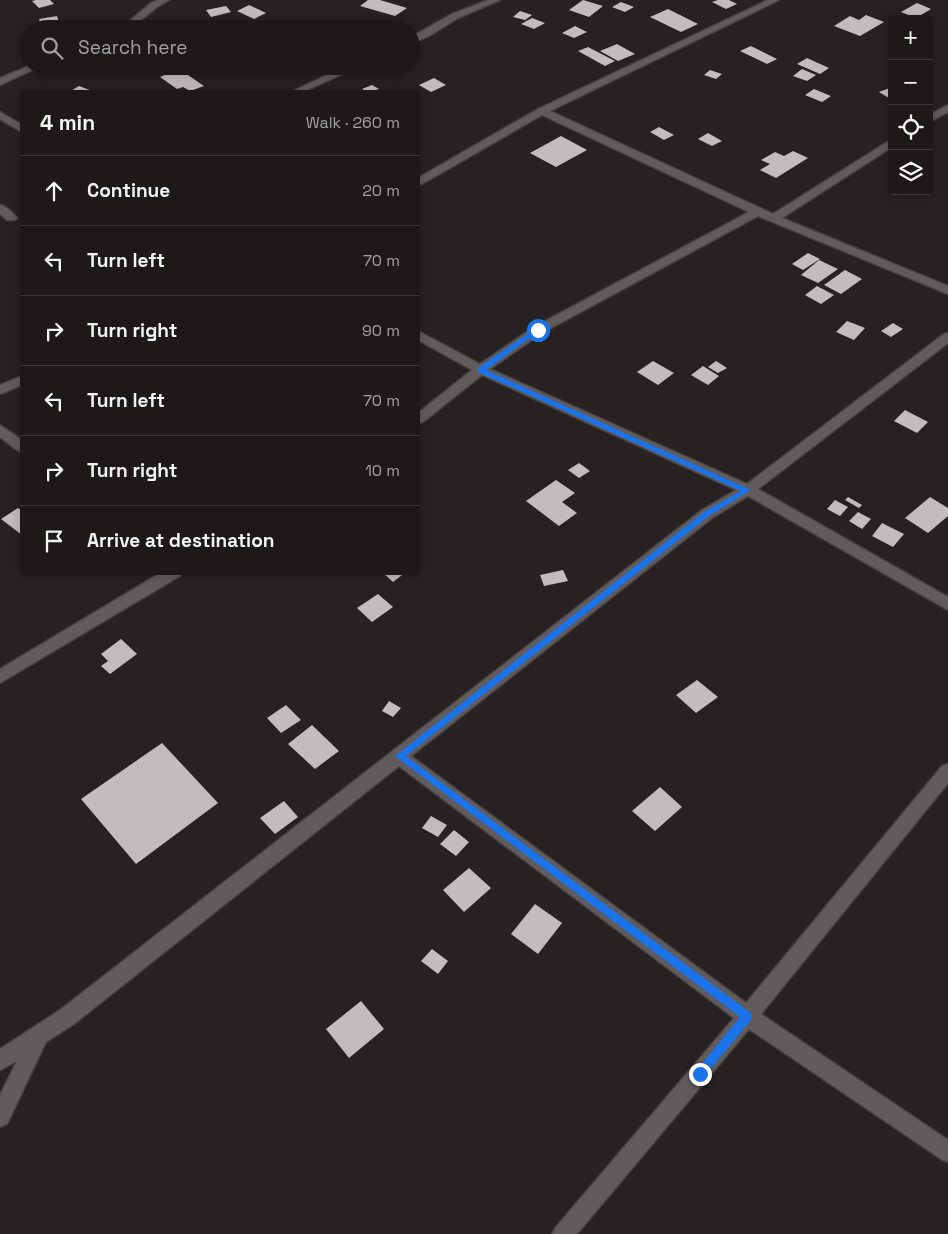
<!DOCTYPE html>
<meta charset="utf-8">
<style>
body{margin:0;font-family:"Space Grotesk",sans-serif;background:#252222;color:#f1f3f6}
.controls{position:absolute;right:15px;top:15px;display:grid;overflow:hidden;border-radius:5px;box-shadow:0 2px 12px #0003}
.controls button{width:45px;height:45px;display:grid;place-items:center;padding:0;border:0;border-bottom:1px solid #3b3838;background:#1d1919;color:#f1f3f6;font:25px sans-serif}
.stop{position:absolute;width:15px;height:15px;margin:-11px;border:4px solid #1a73e8;border-radius:50%;background:#fff}
.stop.end{background:#1a73e8;border-color:#fff;box-shadow:0 1px 5px #0008}
.list{margin:0;padding:0;list-style:none}
h2{display:flex;justify-content:space-between;align-items:center;height:65px;margin:0;padding:0 20px;font-size:21px}
h2 small{font-size:16px;font-weight:400;color:#a0a0a2}
.list li{display:grid;grid-template-columns:32px 1fr auto;gap:15px;align-items:center;box-sizing:border-box;height:70px;padding:0 20px;border-top:1px solid #3b3838}
.list b{display:block;font-size:19px;white-space:nowrap}
.list em{font-size:16px;font-style:normal;color:#a0a0a2}
.icon{flex:none;width:28px;height:28px;fill:none;stroke:currentColor;stroke-width:2;stroke-linecap:round;stroke-linejoin:round}
.map{position:relative;flex:none;width:948px;height:1234px;overflow:hidden}
.search{position:absolute;background:#1d1919;box-shadow:0 2px 12px #0003;left:20px;top:20px;width:400px;height:55px;display:flex;align-items:center;gap:12px;box-sizing:border-box;padding:0 18px;border-radius:28px;color:#a0a0a2;font-size:19px}
.panel{position:absolute;background:#1d1919;box-shadow:0 2px 12px #0003;left:20px;top:90px;width:400px;height:485px;border-radius:5px}
.map>svg:first-child{display:block}
.building{fill:#c3bcbc}
.lines{fill:none;stroke-linecap:round;stroke-linejoin:round}
.minor-casing{stroke:#423f3f;stroke-width:3}
.minor{fill:#625b5b;fill-rule:evenodd}
.route{fill:#1a73e8}
</style>
<div class="map">
<svg width="948" height="1234" viewBox="0 0 948 1234">
<rect width="100%" height="100%" fill="#272121"/>
<!-- building -->
<path class="building" d="M 36,0 L 50,0 L 54,4 L 39,8 L 32,1 Z
M 368,0 L 380,0 L 407,8 L 395,16 L 360,6 Z
M 583,0 L 603,6 L 589,17 L 569,10 Z
M 718,0 L 729,0 L 737,4 L 726,9 L 712,2 Z
M 621,2 L 634,7 L 625,12 L 612,7 Z
M 917,3 L 931,9 L 916,18 L 901,12 Z
M 249,5 L 266,13 L 254,19 L 237,11 Z
M 226,6 L 231,12 L 211,17 L 206,10 Z
M 668,9 L 698,24 L 681,32 L 650,17 Z
M 520,11 L 532,15 L 525,20 L 513,17 Z
M 866,15 L 884,22 L 860,36 L 834,26 L 850,16 L 859,20 Z
M 57,16 L 59,23 L 41,26 L 39,19 Z
M 532,18 L 545,23 L 534,29 L 521,24 Z
M 575,26 L 587,32 L 574,38 L 562,33 Z
M 617,44 L 635,54 L 618,61 L 600,51 Z
M 751,46 L 777,59 L 767,64 L 740,51 Z
M 588,47 L 615,61 L 605,66 L 578,51 Z
M 807,58 L 829,68 L 820,74 L 797,64 Z
M 146,66 L 159,66 L 165,70 L 153,75 L 142,68 Z
M 179,69 L 204,86 L 190,91 L 183,87 L 177,89 L 160,77 Z
M 802,69 L 816,75 L 807,81 L 793,76 Z
M 710,70 L 722,74 L 716,79 L 704,75 Z
M 434,78 L 446,85 L 431,92 L 419,85 Z
M 372,85 L 379,89 L 367,92 L 362,89 Z
M 79,86 L 95,92 L 69,92 Z
M 892,87 L 892,100 L 879,92 Z
M 814,89 L 831,96 L 822,102 L 805,95 Z
M 659,127 L 674,135 L 664,140 L 650,132 Z
M 708,133 L 722,141 L 712,146 L 698,139 Z
M 561,136 L 587,150 L 556,167 L 530,153 Z
M 793,151 L 808,158 L 776,178 L 760,170 L 770,164 L 761,160 L 775,152 L 784,156 Z
M 808,253 L 820,259 L 803,270 L 792,264 Z
M 819,260 L 838,269 L 818,283 L 801,275 Z
M 845,270 L 862,279 L 841,294 L 824,285 Z
M 817,286 L 834,295 L 821,304 L 805,295 Z
M 847,321 L 865,328 L 854,340 L 836,332 Z
M 893,323 L 903,329 L 891,337 L 881,331 Z
M 653,361 L 674,373 L 658,385 L 637,372 Z
M 716,361 L 727,368 L 718,373 L 708,367 Z
M 703,366 L 719,376 L 708,385 L 691,375 Z
M 905,410 L 928,422 L 917,433 L 894,421 Z
M 579,463 L 590,471 L 579,478 L 568,470 Z
M 556,480 L 575,493 L 562,502 L 577,513 L 559,526 L 526,501 Z
M 848,497 L 862,505 L 859,508 L 845,500 Z
M 930,497 L 948,508 L 948,516 L 928,533 L 905,518 Z
M 835,500 L 848,507 L 840,516 L 827,509 Z
M 18,508 L 22,511 L 22,535 L 1,519 Z
M 858,512 L 871,519 L 862,529 L 849,521 Z
M 882,523 L 904,534 L 893,547 L 872,536 Z
M 563,570 L 568,581 L 544,586 L 540,575 Z
M 382,572 L 406,572 L 393,582 Z
M 378,594 L 393,607 L 372,622 L 357,608 Z
M 121,639 L 137,654 L 110,674 L 101,666 L 108,661 L 101,654 Z
M 697,680 L 718,697 L 696,713 L 676,695 Z
M 389,701 L 401,708 L 393,717 L 382,711 Z
M 286,705 L 301,720 L 281,733 L 267,718 Z
M 312,725 L 339,751 L 315,769 L 288,744 Z
M 162,743 L 218,803 L 136,864 L 81,799 Z
M 660,787 L 682,807 L 655,831 L 632,811 Z
M 284,801 L 298,817 L 275,834 L 260,818 Z
M 431,816 L 447,825 L 438,837 L 422,828 Z
M 454,830 L 469,842 L 456,856 L 440,844 Z
M 469,868 L 491,888 L 464,912 L 443,890 Z
M 535,904 L 562,923 L 538,954 L 511,934 Z
M 432,949 L 448,961 L 438,974 L 421,961 Z
M 361,1001 L 384,1029 L 349,1058 L 326,1029 Z"/>
<g class="lines">
<defs>
<path id="minor" d="M 158,0 L 169,0 L 157,7 L 130,29 L 120,29 L 151,3 Z
M 488,0 L 500,0 L 458,18 L 429,36 L 411,44 L 411,37 L 452,14 Z
M 768,0 L 779,0 L 550,111 L 773,214 L 892,139 L 892,147 L 782,218 L 948,286 L 948,294 L 758,216 L 542,333 L 490,369 L 747,484 L 944,334 L 948,333 L 948,343 L 758,489 L 948,597 L 948,610 L 748,496 L 712,518 L 411,756 L 746,1003 L 942,766 L 948,764 L 948,783 L 761,1014 L 948,1140 L 948,1162 L 941,1159 L 749,1029 L 577,1234 L 552,1234 L 556,1227 L 734,1018 L 399,766 L 74,1024 L 46,1042 L 7,1124 L 0,1127 L 0,1095 L 17,1061 L 0,1070 L 0,1049 L 60,1010 L 702,510 L 736,490 L 482,375 L 423,422 L 418,423 L 418,413 L 472,370 L 418,340 L 418,331 L 480,364 L 534,327 L 749,212 L 542,115 L 422,184 L 418,185 L 418,178 L 538,109 Z
M 29,66 L 41,66 L 0,85 L 0,78 Z
M 346,66 L 360,66 L 303,92 L 291,92 Z
M 948,105 L 948,112 L 929,122 L 929,115 Z
M 0,112 L 22,125 L 22,132 L 0,119 Z
M 0,205 C 6,206 13,213 17,218 L 15,220 L 7,220 L 0,214 Z
M 22,376 L 22,385 L 0,394 L 0,385 Z
M 0,425 L 22,440 L 22,452 L 17,450 L 0,437 Z
M 162,572 L 182,572 L 180,576 L 0,683 L 0,669 Z"/>
</defs>
<!-- minor casing -->
<use href="#minor" class="minor-casing"/>
<!-- minor -->
<use href="#minor" class="minor"/>
</g>
<!-- route -->
<path class="route" d="M 536,328 L 541,330 L 486,370 L 751,490 L 709,516 L 406,756 L 751,1013 L 752,1016 L 751,1020 L 703,1078 L 700,1080 L 696,1078 L 694,1074 L 696,1071 L 740,1017 L 395,756 L 704,512 L 741,491 L 478,372 L 478,368 Z"/>
</svg>
<div class="controls">
<button>+</button>
<button>−</button>
<button><svg class="icon" aria-label="locate" viewBox="0 0 24 24"><circle cx="12" cy="12" r="6"/><path d="M12 2v4M12 18v4M2 12h4M18 12h4"/></svg></button>
<button><svg class="icon" aria-label="layers" viewBox="0 0 24 24"><path d="M12 4l9 5-9 5-9-5zM3 14l9 5 9-5"/></svg></button>
</div>
<div class="stop" style="left:538px;top:330px"></div>
<div class="stop end" style="left:700px;top:1074px"></div>
<div class="search"><svg class="icon" aria-label="search" viewBox="0 0 24 24"><circle cx="10" cy="10" r="6"/><path d="M15 15l6 6"/></svg>Search here</div>
<section class="panel">
<h2>4 min<small>Walk · 260 m</small></h2>
<ul class="list">
<li><svg class="icon" aria-label="ahead" viewBox="0 0 24 24"><path d="M12 20V5M6 11l6-6 6 6"/></svg><div><b>Continue</b></div><em>20 m</em></li>
<li><svg class="icon" aria-label="left" viewBox="0 0 24 24"><path d="M17 20v-9H6M10 6l-5 5 5 5"/></svg><div><b>Turn left</b></div><em>70 m</em></li>
<li><svg class="icon" aria-label="right" viewBox="0 0 24 24"><path d="M7 20v-9h11M14 6l5 5-5 5"/></svg><div><b>Turn right</b></div><em>90 m</em></li>
<li><svg class="icon" aria-label="left" viewBox="0 0 24 24"><path d="M17 20v-9H6M10 6l-5 5 5 5"/></svg><div><b>Turn left</b></div><em>70 m</em></li>
<li><svg class="icon" aria-label="right" viewBox="0 0 24 24"><path d="M7 20v-9h11M14 6l5 5-5 5"/></svg><div><b>Turn right</b></div><em>10 m</em></li>
<li><svg class="icon" aria-label="arrive" viewBox="0 0 24 24"><path d="M6 21V4h12l-3 4 3 4H6"/></svg><div><b>Arrive at destination</b></div></li>
</ul>
</section>
</div>
